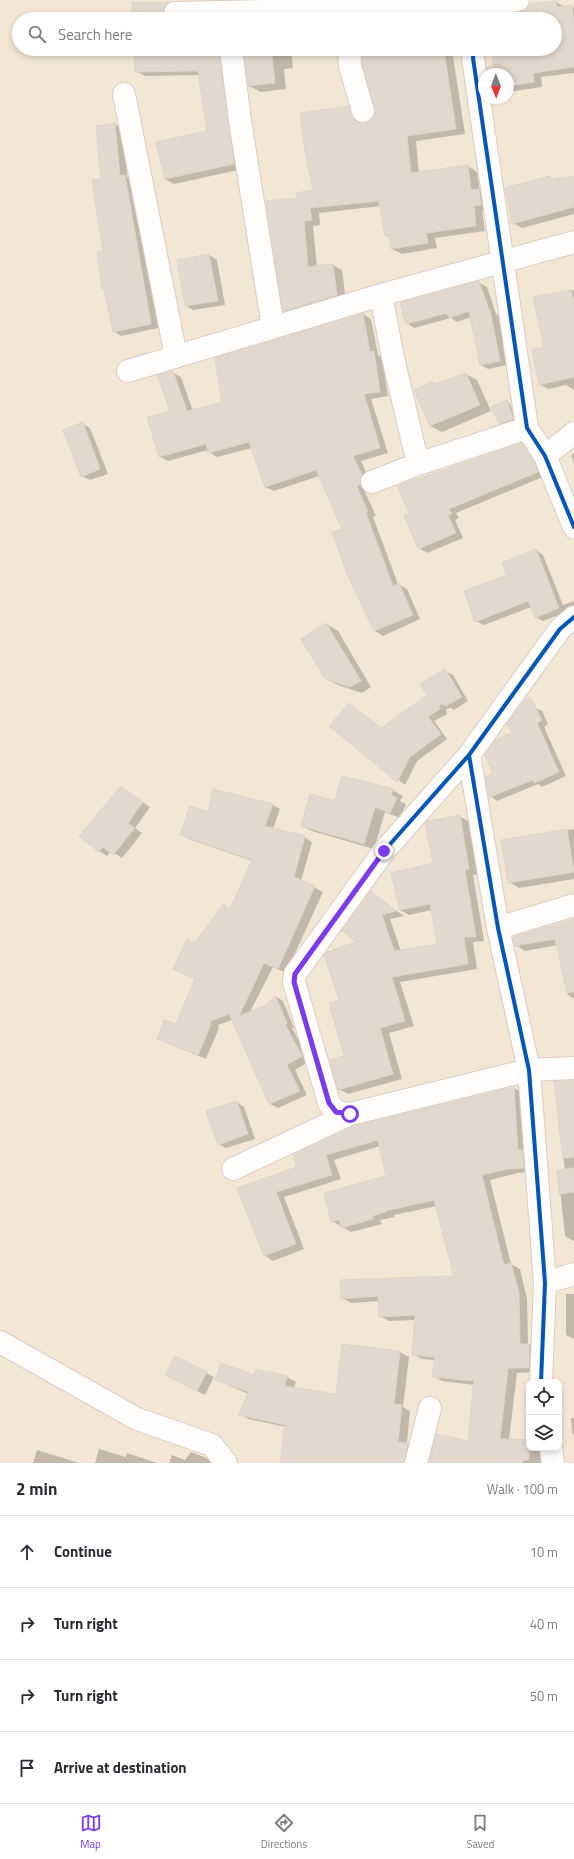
<!DOCTYPE html>
<meta charset="utf-8">
<style>
body{margin:0;font-family:"Titillium Web",sans-serif;background:#f2f2f3;color:#2b2b33}
.controls{position:absolute;right:12px;bottom:12px;display:grid;overflow:hidden;border-radius:8px;box-shadow:0 2px 6px #0003}
.controls button{width:36px;height:36px;display:grid;place-items:center;padding:0;border:0;border-bottom:1px solid #e1e1e2;background:#fff;color:#2b2b33;font:20px sans-serif}
.compass{position:absolute;left:478px;top:68px;width:36px;height:36px;border-radius:50%;background:#fff;box-shadow:0 2px 6px #0003;rotate:179deg}
.stop{position:absolute;width:12px;height:12px;margin:-9px;border:3px solid #7c3aed;border-radius:50%;background:#fff}
.stop.end{background:#7c3aed;border-color:#fff;box-shadow:0 1px 4px #0008}
.list{margin:0;padding:0;list-style:none}
h2{display:flex;justify-content:space-between;align-items:center;height:52px;margin:0;padding:0 16px;font-size:17px}
h2 small{font-size:13px;font-weight:400;color:#7c7c81}
.list li{display:grid;grid-template-columns:26px 1fr auto;gap:12px;align-items:center;box-sizing:border-box;height:72px;padding:0 16px;border-top:1px solid #e1e1e2}
.list b{display:block;font-size:15px;white-space:nowrap}
.list em{font-size:13px;font-style:normal;color:#7c7c81}
.icon{flex:none;width:22px;height:22px;fill:none;stroke:currentColor;stroke-width:2;stroke-linecap:round;stroke-linejoin:round}
.map{position:relative;flex:none;width:574px;height:1463px;overflow:hidden}
.search{position:absolute;background:#fff;box-shadow:0 2px 6px #0003;left:12px;right:12px;top:12px;height:44px;display:flex;align-items:center;gap:10px;box-sizing:border-box;padding:0 14px;border-radius:22px;color:#7c7c81;font-size:15px}
.sheet{height:340px;background:#fff}
nav{display:flex;justify-content:space-around;align-items:center;box-sizing:border-box;height:56px;border-top:1px solid #e1e1e2;background:#fff;font-size:11px;color:#7c7c81}
nav a{display:grid;justify-items:center;gap:2px}
nav .on{color:#7c3aed}
.map>svg:first-child{display:block}
.residential{fill:#f3e6d5;fill-rule:evenodd}
.shadow{fill:#0003;fill-rule:evenodd}
.building{fill:#e3d8cd;stroke:#e0d3c7}
.lines{fill:none;stroke-linecap:round;stroke-linejoin:round}
.minor-casing{stroke:#d8cdc4;stroke-width:24}
.minor{stroke:#fefdfb;stroke-width:22}
.cycleway-casing{stroke:#fff5e6;stroke-width:6}
.cycleway{stroke:#0057b8;stroke-width:4}
.route{stroke:#7c3aed;stroke-width:5}
</style>
<div class="map">
<svg width="574" height="1463" viewBox="0 0 574 1463">
<rect width="100%" height="100%" fill="#f7f0e5"/>
<!-- residential -->
<path class="residential" d="M 0,0 L 574,0 L 574,1463 L 0,1463 ZM 19,19 L 555,19 L 555,49 L 19,49 ZM 484,74 L 508,74 L 508,98 L 484,98 ZM 529,1382 L 559,1382 L 559,1448 L 529,1448 Z"/>
<!-- shadow -->
<path class="shadow" d="M 556,2 L 565,7 L 571,6 L 574,8 L 574,73 L 541,77 L 542,87 L 508,92 L 508,74 L 496,74 L 493,49 L 555,49 L 555,19 L 489,19 L 521,13 Z
M 133,3 L 170,3 L 178,8 L 171,19 L 134,19 Z
M 135,49 L 228,49 L 243,169 L 174,184 L 165,179 L 208,132 L 200,75 L 145,76 L 136,71 Z
M 245,49 L 291,49 L 293,68 L 284,69 L 286,89 L 261,92 L 249,86 Z
M 362,49 L 464,49 L 465,54 L 453,56 L 465,134 L 416,141 L 419,173 L 468,166 L 477,172 L 480,191 L 488,196 L 490,210 L 482,211 L 485,231 L 435,238 L 437,248 L 402,254 L 392,249 L 391,238 L 386,235 L 381,206 L 319,213 L 320,225 L 313,226 L 317,267 L 333,265 L 342,270 L 346,300 L 293,316 L 284,311 L 267,202 L 298,199 L 315,191 L 348,107 L 358,113 L 362,124 L 366,124 L 373,120 L 376,114 L 376,107 Z
M 115,124 L 123,129 L 127,177 L 133,180 L 158,328 L 121,336 L 113,331 L 105,290 L 103,288 L 102,180 L 97,126 Z
M 549,177 L 554,180 L 574,177 L 574,214 L 522,228 L 513,223 Z
M 209,255 L 217,260 L 225,305 L 193,310 L 186,306 Z
M 479,282 L 487,287 L 496,314 L 498,315 L 508,365 L 488,369 L 481,365 L 471,317 L 457,322 L 451,318 L 414,328 L 407,323 Z
M 574,290 L 574,390 L 566,385 L 549,389 L 540,385 L 545,348 L 534,298 Z
M 363,314 L 371,319 L 378,355 L 382,357 L 388,396 L 371,399 L 388,453 L 361,461 L 370,481 L 368,489 L 364,490 L 376,516 L 373,517 L 398,584 L 407,589 L 420,619 L 383,636 L 375,631 L 343,529 L 319,476 L 274,491 L 265,487 L 252,448 L 217,457 L 209,452 L 208,450 L 168,461 L 160,457 L 172,411 L 172,372 L 181,377 L 193,411 L 223,403 Z
M 466,374 L 477,380 L 491,411 L 442,432 L 430,426 L 433,382 L 437,384 Z
M 507,401 L 510,404 L 516,421 L 503,426 L 499,424 Z
M 83,424 L 90,428 L 108,474 L 90,480 L 82,476 Z
M 522,444 L 529,449 L 545,476 L 456,513 L 459,518 L 455,520 L 463,538 L 427,553 L 419,548 L 410,514 ZM 524,448 L 526,448 L 537,465 L 536,467 Z
M 574,453 L 574,464 L 571,455 Z
M 536,550 L 543,555 L 563,605 L 574,601 L 574,613 L 566,612 L 543,621 L 536,617 L 531,607 L 484,625 L 476,621 L 508,575 Z
M 326,624 L 338,631 L 371,687 L 362,693 L 338,685 L 326,679 Z
M 445,671 L 453,675 L 468,701 L 454,710 L 451,708 L 446,709 L 447,714 L 434,721 L 447,739 L 417,761 L 405,785 L 331,726 L 349,704 L 382,729 L 428,695 Z
M 534,707 L 542,711 L 548,724 L 544,727 L 566,776 L 542,787 L 538,784 L 497,801 L 490,796 L 494,775 L 513,734 Z
M 121,787 L 150,807 L 135,828 L 142,833 L 122,858 L 111,851 L 107,856 L 99,851 Z
M 214,790 L 273,805 L 280,809 L 273,829 L 304,837 L 312,842 L 301,881 L 323,892 L 286,973 L 273,967 L 250,1012 L 268,1005 L 275,996 L 283,1001 L 294,1028 L 292,1028 L 310,1061 L 295,1070 L 307,1095 L 278,1108 L 270,1104 L 232,1020 L 218,1025 L 219,1028 L 206,1059 L 158,1039 L 176,1026 L 196,979 L 196,944 L 223,905 L 231,910 L 252,861 L 189,839 L 181,835 L 208,813 Z
M 393,790 L 403,796 L 400,801 L 406,804 L 400,818 L 385,812 L 374,849 L 312,831 L 302,826 L 335,802 Z
M 459,816 L 468,821 L 478,874 L 473,875 L 484,941 L 473,942 L 477,969 L 400,982 L 414,1026 L 389,1033 L 402,1079 L 348,1094 L 339,1089 L 346,1056 L 341,1001 L 371,892 L 404,916 L 390,919 L 401,951 L 438,945 L 432,910 L 409,915 L 400,910 L 434,864 Z
M 574,829 L 574,879 L 519,888 L 509,882 L 502,841 Z
M 574,920 L 574,999 L 568,995 L 558,945 L 525,951 L 516,945 Z
M 574,1082 L 574,1241 L 565,1236 L 558,1171 L 565,1170 L 559,1128 L 560,1128 Z
M 514,1088 L 523,1093 L 532,1172 L 518,1173 L 490,1180 L 511,1264 L 520,1269 L 527,1299 L 528,1344 L 537,1350 L 538,1372 L 517,1373 L 509,1440 L 529,1441 L 529,1448 L 548,1448 L 547,1463 L 429,1463 L 437,1436 L 469,1442 L 475,1385 L 442,1381 L 434,1376 L 435,1360 L 422,1359 L 413,1354 L 416,1320 L 389,1321 L 380,1316 L 379,1301 L 351,1303 L 342,1298 L 456,1277 L 437,1206 L 394,1215 L 394,1217 L 380,1220 L 382,1224 L 351,1232 L 332,1221 L 387,1177 L 380,1146 L 334,1160 L 341,1179 L 284,1197 L 304,1249 L 273,1261 L 264,1255 L 238,1189 L 298,1167 L 294,1155 Z
M 237,1102 L 244,1107 L 255,1139 L 226,1148 L 218,1144 Z
M 566,1294 L 574,1294 L 574,1339 L 566,1335 Z
M 400,1352 L 409,1357 L 403,1407 L 410,1411 L 407,1443 L 417,1449 L 413,1463 L 281,1463 L 286,1427 L 248,1419 L 240,1414 L 249,1394 L 216,1380 L 255,1376 L 256,1371 L 287,1377 L 296,1382 L 294,1388 L 337,1395 Z
M 206,1373 L 214,1377 L 205,1395 L 166,1375 Z
M 571,1418 L 574,1418 L 574,1434 L 572,1433 Z
M 99,1449 L 126,1457 L 127,1453 L 157,1463 L 95,1463 Z
M 37,1450 L 79,1463 L 33,1463 Z
M 191,1452 L 204,1457 L 214,1463 L 169,1463 L 172,1455 L 185,1460 Z"/>
<!-- building -->
<path class="building" d="M 556,1 L 557,7 L 572,5 L 574,23 L 574,67 L 533,73 L 534,82 L 508,86 L 508,74 L 495,74 L 491,49 L 555,49 L 555,19 L 488,19 L 488,17 L 520,12 L 526,9 L 530,4 Z
M 132,2 L 170,2 L 164,7 L 163,14 L 164,19 L 132,19 Z
M 134,49 L 219,49 L 234,164 L 165,179 L 156,142 L 207,131 L 198,71 L 135,72 Z
M 244,49 L 271,49 L 275,83 L 248,86 Z
M 362,49 L 456,49 L 444,51 L 456,129 L 407,136 L 411,173 L 468,165 L 471,190 L 479,189 L 481,205 L 474,206 L 476,226 L 426,233 L 428,243 L 391,249 L 389,235 L 385,236 L 379,201 L 310,208 L 312,220 L 304,221 L 308,267 L 333,264 L 337,295 L 283,311 L 266,201 L 297,198 L 296,193 L 313,190 L 305,151 L 300,113 L 349,106 L 354,120 L 360,123 L 366,123 L 372,119 L 375,114 L 375,108 L 362,64 Z
M 115,123 L 120,176 L 125,175 L 151,324 L 113,332 L 104,289 L 102,289 L 97,252 L 103,252 L 92,180 L 101,179 L 96,126 Z
M 550,176 L 550,179 L 574,176 L 574,207 L 512,224 L 505,188 Z
M 209,254 L 218,301 L 185,306 L 177,260 Z
M 479,281 L 489,310 L 490,310 L 500,361 L 480,365 L 469,311 L 449,318 L 447,313 L 406,324 L 400,303 Z
M 571,290 L 574,302 L 574,377 L 539,385 L 532,350 L 544,347 L 533,297 Z
M 363,313 L 370,352 L 374,351 L 380,392 L 364,394 L 380,448 L 353,456 L 362,475 L 360,484 L 357,486 L 368,512 L 366,513 L 393,586 L 399,583 L 413,615 L 374,631 L 347,574 L 332,532 L 342,529 L 316,470 L 265,487 L 249,442 L 208,453 L 206,444 L 159,457 L 147,417 L 170,411 L 157,375 L 173,371 L 187,411 L 222,402 L 215,358 Z
M 466,373 L 480,405 L 430,426 L 414,390 L 433,381 L 435,384 Z
M 507,400 L 513,419 L 499,424 L 491,407 Z
M 83,422 L 100,469 L 81,477 L 63,430 Z
M 522,443 L 534,462 L 538,472 L 449,509 L 452,514 L 448,515 L 456,533 L 418,549 L 404,515 L 409,513 L 397,486 Z
M 536,549 L 559,608 L 535,618 L 528,601 L 475,622 L 464,591 L 507,575 L 502,563 Z
M 326,623 L 361,681 L 350,687 L 325,679 L 301,639 Z
M 445,669 L 462,697 L 446,706 L 444,704 L 439,705 L 440,709 L 428,717 L 441,734 L 410,757 L 397,782 L 329,726 L 349,703 L 381,728 L 427,695 L 420,684 Z
M 530,697 L 542,720 L 537,723 L 559,772 L 534,783 L 533,780 L 489,797 L 485,777 L 493,774 L 485,755 L 495,740 L 512,733 L 507,724 L 524,700 Z
M 342,776 L 394,789 L 391,795 L 397,798 L 390,813 L 375,807 L 364,844 L 301,826 L 310,794 L 335,801 Z
M 121,786 L 143,802 L 128,823 L 135,828 L 113,855 L 103,847 L 99,852 L 79,836 Z
M 213,789 L 273,804 L 265,826 L 305,836 L 294,877 L 315,886 L 278,969 L 264,963 L 239,1016 L 267,1005 L 275,995 L 287,1023 L 285,1024 L 302,1056 L 287,1065 L 300,1091 L 269,1104 L 229,1014 L 210,1021 L 211,1024 L 198,1055 L 157,1039 L 164,1020 L 176,1024 L 195,979 L 173,969 L 187,939 L 195,943 L 223,904 L 230,909 L 252,860 L 180,835 L 190,806 L 208,812 Z
M 460,815 L 469,869 L 465,870 L 476,937 L 464,937 L 468,964 L 392,977 L 405,1021 L 380,1028 L 393,1074 L 338,1090 L 330,1060 L 344,1056 L 329,1003 L 339,1000 L 324,955 L 327,952 L 356,942 L 342,930 L 371,891 L 396,911 L 382,915 L 394,951 L 437,944 L 430,904 L 400,910 L 391,873 L 433,863 L 425,823 L 428,821 Z
M 567,829 L 574,872 L 508,883 L 501,840 Z
M 574,919 L 574,992 L 567,993 L 555,939 L 515,946 L 513,937 Z
M 554,1081 L 574,1081 L 574,1157 L 563,1158 Z
M 514,1087 L 518,1150 L 522,1149 L 524,1168 L 508,1169 L 482,1175 L 504,1265 L 511,1263 L 519,1293 L 520,1344 L 529,1344 L 529,1368 L 508,1368 L 500,1439 L 529,1440 L 529,1460 L 523,1460 L 522,1463 L 429,1463 L 436,1434 L 468,1441 L 474,1381 L 432,1377 L 435,1357 L 412,1355 L 415,1315 L 379,1317 L 378,1296 L 341,1299 L 340,1280 L 454,1276 L 434,1200 L 386,1211 L 386,1212 L 372,1216 L 373,1219 L 341,1228 L 339,1220 L 331,1222 L 324,1193 L 386,1176 L 378,1140 L 326,1155 L 332,1175 L 276,1192 L 296,1244 L 264,1256 L 237,1188 L 297,1167 L 293,1155 L 354,1126 Z
M 237,1101 L 248,1134 L 218,1145 L 206,1111 Z
M 574,1168 L 574,1192 L 559,1194 L 557,1170 Z
M 342,1344 L 400,1351 L 394,1404 L 402,1405 L 398,1442 L 408,1443 L 404,1463 L 280,1463 L 285,1425 L 238,1415 L 249,1392 L 215,1380 L 221,1363 L 254,1375 L 256,1369 L 287,1376 L 285,1386 L 336,1394 Z
M 175,1356 L 207,1372 L 197,1391 L 165,1375 Z"/>
<g class="lines">
<defs>
<path id="minor" d="M 175,13 L 479,6 L 518,0
M 231,49 L 240,121 L 273,327
M 349,49 L 350,66 L 363,111
M 474,49 L 473,58 L 527,428 L 545,456 L 574,527
M 124,94 L 176,356
M 381,295 L 393,358 L 418,464
M 128,371 L 381,295 L 574,242
M 545,456 L 574,433
M 372,482 L 418,464 L 527,428
M 469,755 L 498,928 L 529,1070 L 545,1283 L 541,1382
M 498,928 L 574,905
M 350,1114 L 336,1112 L 329,1103 L 296,989 L 294,982 L 295,974 L 384,851 L 469,755 L 560,629 L 574,617
M 233,1169 L 350,1114 L 529,1070 L 574,1068
M 545,1283 L 574,1274
M 0,1342 L 137,1419 L 212,1445 L 226,1463
M 551,1448 L 553,1463
M 416,1463 L 430,1408"/>
</defs>
<!-- minor casing -->
<use href="#minor" class="minor-casing"/>
<!-- minor -->
<use href="#minor" class="minor"/>
<defs>
<path id="cycleway" d="M 474,49 L 473,58 L 527,428 L 545,456 L 574,527
M 469,755 L 498,928 L 529,1070 L 545,1283 L 541,1382
M 350,1114 L 336,1112 L 329,1103 L 296,989 L 294,982 L 295,974 L 384,851 L 469,755 L 560,629 L 574,617"/>
</defs>
<!-- cycleway casing -->
<use href="#cycleway" class="cycleway-casing"/>
<!-- cycleway -->
<use href="#cycleway" class="cycleway"/>
</g>
<g class="lines">
<!-- route -->
<path class="route" d="M 350,1114 L 336,1112 L 329,1103 L 294,982 L 295,974 L 384,851"/>
</g>
</svg>
<div class="controls">
<button><svg class="icon" aria-label="locate" viewBox="0 0 24 24"><circle cx="12" cy="12" r="6"/><path d="M12 2v4M12 18v4M2 12h4M18 12h4"/></svg></button>
<button><svg class="icon" aria-label="layers" viewBox="0 0 24 24"><path d="M12 4l9 5-9 5-9-5zM3 14l9 5 9-5"/></svg></button>
</div>
<svg class="compass" viewBox="-18 -18 36 36"><path d="M0-13l5 13h-10z" fill="#e53935"/><path d="M0 13l5-13h-10z" fill="#7c7c81"/></svg>
<div class="stop" style="left:350px;top:1114px"></div>
<div class="stop end" style="left:384px;top:851px"></div>
<div class="search"><svg class="icon" aria-label="search" viewBox="0 0 24 24"><circle cx="10" cy="10" r="6"/><path d="M15 15l6 6"/></svg>Search here</div>
</div>
<section class="sheet">
<h2>2 min<small>Walk · 100 m</small></h2>
<ul class="list">
<li><svg class="icon" aria-label="ahead" viewBox="0 0 24 24"><path d="M12 20V5M6 11l6-6 6 6"/></svg><div><b>Continue</b></div><em>10 m</em></li>
<li><svg class="icon" aria-label="right" viewBox="0 0 24 24"><path d="M7 20v-9h11M14 6l5 5-5 5"/></svg><div><b>Turn right</b></div><em>40 m</em></li>
<li><svg class="icon" aria-label="right" viewBox="0 0 24 24"><path d="M7 20v-9h11M14 6l5 5-5 5"/></svg><div><b>Turn right</b></div><em>50 m</em></li>
<li><svg class="icon" aria-label="arrive" viewBox="0 0 24 24"><path d="M6 21V4h12l-3 4 3 4H6"/></svg><div><b>Arrive at destination</b></div></li>
</ul>
</section>
<nav>
<a class="on"><svg class="icon" aria-label="map" viewBox="0 0 24 24"><path d="M3 6l6-2 6 2 6-2v14l-6 2-6-2-6 2zM9 4v14M15 6v14"/></svg>Map</a>
<a><svg class="icon" aria-label="directions" viewBox="0 0 24 24"><path d="M12 3l9 9-9 9-9-9zM9 14v-3h6M13 9l2 2-2 2"/></svg>Directions</a>
<a><svg class="icon" aria-label="saved" viewBox="0 0 24 24"><path d="M7 4h10v16l-5-4-5 4z"/></svg>Saved</a>
</nav>
